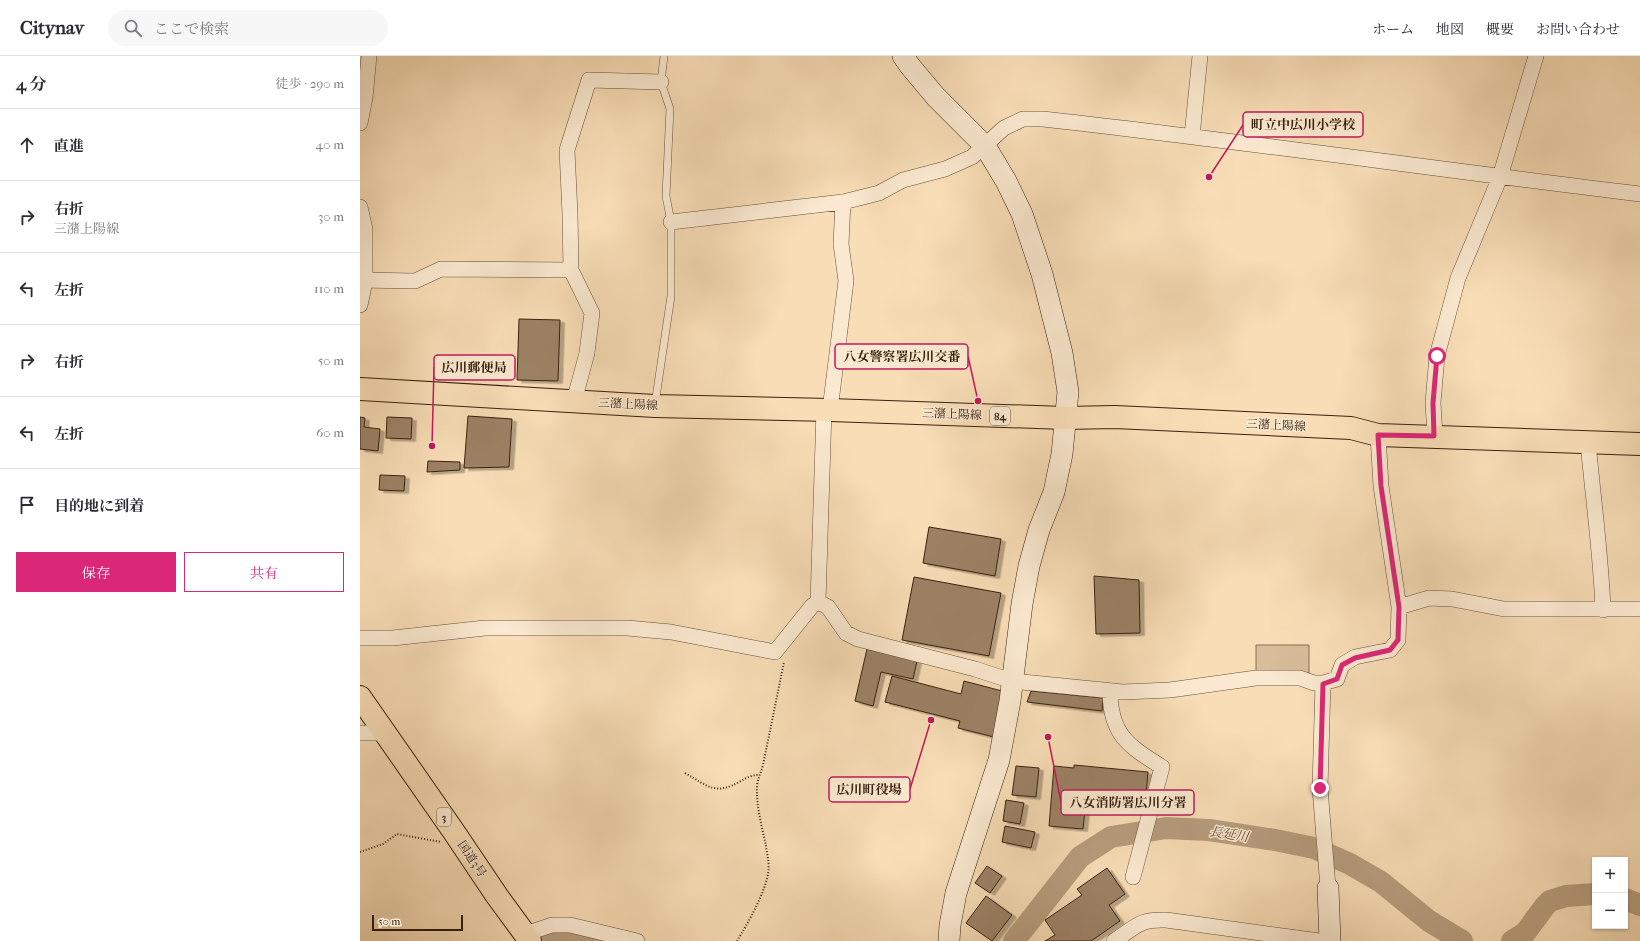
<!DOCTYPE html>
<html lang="ja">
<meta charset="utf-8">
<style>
body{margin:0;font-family:"IM FELL French Canon","Noto Serif JP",serif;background:#f7f7f7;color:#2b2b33}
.controls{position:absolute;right:12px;bottom:12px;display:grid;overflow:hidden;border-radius:0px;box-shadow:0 1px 3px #0004}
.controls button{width:36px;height:36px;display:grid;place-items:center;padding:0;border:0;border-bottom:1px solid #e1e1e2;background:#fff;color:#2b2b33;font:20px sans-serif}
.scale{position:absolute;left:12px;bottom:10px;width:91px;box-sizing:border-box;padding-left:4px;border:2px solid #392010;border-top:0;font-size:11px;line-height:14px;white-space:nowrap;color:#392010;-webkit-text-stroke:3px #fae9d0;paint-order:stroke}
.stop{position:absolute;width:12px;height:12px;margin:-9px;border:3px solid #db2777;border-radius:50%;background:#fff}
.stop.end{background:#db2777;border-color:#fff;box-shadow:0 1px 4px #0008}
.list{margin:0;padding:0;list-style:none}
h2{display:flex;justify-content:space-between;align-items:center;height:52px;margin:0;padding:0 16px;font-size:17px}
h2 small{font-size:13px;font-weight:400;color:#7c7c81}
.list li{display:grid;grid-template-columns:26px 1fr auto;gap:12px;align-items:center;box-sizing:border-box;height:72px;padding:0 16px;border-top:1px solid #e1e1e2}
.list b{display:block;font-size:15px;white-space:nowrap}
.list p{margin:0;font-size:13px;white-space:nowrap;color:#7c7c81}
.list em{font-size:13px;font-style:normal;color:#7c7c81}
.actions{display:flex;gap:8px;padding:12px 16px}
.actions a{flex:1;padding:9px 0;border:1px solid #db2777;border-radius:0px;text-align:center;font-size:14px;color:#db2777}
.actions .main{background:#db2777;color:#fff}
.icon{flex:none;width:22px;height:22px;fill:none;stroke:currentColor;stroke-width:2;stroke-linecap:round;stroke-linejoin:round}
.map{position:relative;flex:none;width:1280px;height:885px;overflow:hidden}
header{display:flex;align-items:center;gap:24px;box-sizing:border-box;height:56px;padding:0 20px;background:#fff;border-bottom:1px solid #e1e1e2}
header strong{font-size:19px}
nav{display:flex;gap:22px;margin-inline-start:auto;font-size:14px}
.search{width:280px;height:36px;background:#f7f7f7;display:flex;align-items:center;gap:10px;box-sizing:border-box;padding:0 14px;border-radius:22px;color:#7c7c81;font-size:15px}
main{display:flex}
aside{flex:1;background:#fff}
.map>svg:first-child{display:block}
.green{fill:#d8bd9a;stroke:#886e55}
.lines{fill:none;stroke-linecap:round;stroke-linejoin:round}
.river{stroke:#b79d7e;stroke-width:22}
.building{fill:#9c8266;stroke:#392010;filter:url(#shadow)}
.lane-casing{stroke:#694f3a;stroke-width:8}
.street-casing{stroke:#694f3a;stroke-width:16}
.secondary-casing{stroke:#392010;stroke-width:22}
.primary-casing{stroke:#392010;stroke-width:24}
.highway-casing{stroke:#392010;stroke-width:24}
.path{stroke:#392010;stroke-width:2;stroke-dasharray:1 2;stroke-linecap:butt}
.lane{stroke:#fae9d0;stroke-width:7}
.street{stroke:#fae9d0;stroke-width:15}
.secondary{stroke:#fae9d0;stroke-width:21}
.primary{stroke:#f8ddb6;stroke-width:22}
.highway{stroke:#f8ddb6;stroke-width:22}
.route{stroke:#db2777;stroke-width:5}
.labels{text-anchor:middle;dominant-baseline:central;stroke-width:3;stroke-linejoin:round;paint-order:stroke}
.shield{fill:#fae9d0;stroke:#735c4a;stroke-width:1}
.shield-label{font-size:11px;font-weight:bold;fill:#392010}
.street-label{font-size:12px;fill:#392010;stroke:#fae9d0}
.water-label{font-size:13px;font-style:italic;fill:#654c36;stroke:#fae9d0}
.leader{fill:none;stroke:#c2185b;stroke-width:1.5}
.callout-dot{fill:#c2185b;stroke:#fae9d0;stroke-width:1.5}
.callout{fill:#fae9d0;stroke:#c2185b;stroke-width:1.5}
.callout-label{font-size:13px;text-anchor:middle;font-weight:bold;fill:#392010}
</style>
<header>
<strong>Citynav</strong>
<div class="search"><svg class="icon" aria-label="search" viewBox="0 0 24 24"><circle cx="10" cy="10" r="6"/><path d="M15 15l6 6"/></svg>ここで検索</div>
<nav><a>ホーム</a><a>地図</a><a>概要</a><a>お問い合わせ</a></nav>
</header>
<main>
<aside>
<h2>4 分<small>徒歩 · 290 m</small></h2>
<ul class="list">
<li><svg class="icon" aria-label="ahead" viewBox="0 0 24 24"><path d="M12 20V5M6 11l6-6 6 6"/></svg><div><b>直進</b></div><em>40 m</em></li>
<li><svg class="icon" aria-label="right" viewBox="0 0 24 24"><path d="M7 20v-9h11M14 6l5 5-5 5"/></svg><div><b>右折</b><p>三潴上陽線</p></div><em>30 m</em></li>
<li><svg class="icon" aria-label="left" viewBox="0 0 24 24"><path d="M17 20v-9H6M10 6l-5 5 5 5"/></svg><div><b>左折</b></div><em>110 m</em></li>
<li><svg class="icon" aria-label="right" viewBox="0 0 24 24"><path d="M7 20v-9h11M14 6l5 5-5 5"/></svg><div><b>右折</b></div><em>50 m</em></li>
<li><svg class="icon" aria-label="left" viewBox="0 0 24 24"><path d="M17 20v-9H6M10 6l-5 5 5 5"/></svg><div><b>左折</b></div><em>60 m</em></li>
<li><svg class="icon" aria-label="arrive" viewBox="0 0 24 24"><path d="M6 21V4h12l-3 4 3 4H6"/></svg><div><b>目的地に到着</b></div></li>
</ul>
<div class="actions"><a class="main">保存</a><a>共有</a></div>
</aside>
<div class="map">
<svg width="1280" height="885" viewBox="0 0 1280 885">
<defs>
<filter id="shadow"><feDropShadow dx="4.5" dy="2.5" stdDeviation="0" flood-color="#0004"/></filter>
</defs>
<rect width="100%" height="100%" fill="#f8ddb6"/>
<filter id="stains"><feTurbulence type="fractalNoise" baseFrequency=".005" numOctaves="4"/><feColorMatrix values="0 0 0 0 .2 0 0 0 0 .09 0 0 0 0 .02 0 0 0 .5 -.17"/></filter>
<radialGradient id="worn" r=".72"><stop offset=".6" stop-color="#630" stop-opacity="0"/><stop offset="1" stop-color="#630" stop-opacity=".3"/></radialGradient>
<!-- green -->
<path class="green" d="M 896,589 L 949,589 L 949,617 L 899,619 L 896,616 Z"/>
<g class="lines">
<!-- river -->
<path class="river" d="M 1265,843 L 1280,849
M 181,885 L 206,878 L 230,885
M 654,885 L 720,801 L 751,781 L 806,772 L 849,774 L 915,784 L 954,792 L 990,808 L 1021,826 L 1069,865 L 1102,885
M 1152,885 L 1165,877 L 1185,850 L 1190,845 L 1206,840 L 1235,838"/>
</g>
<!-- building -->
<path class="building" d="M 159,263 L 200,264 L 198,325 L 157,324 Z
M 108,360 L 152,363 L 149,411 L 104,412 Z
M 0,361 L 5,362 L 4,371 L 20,373 L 18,395 L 0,393 Z
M 27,361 L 52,362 L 51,383 L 26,382 Z
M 68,405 L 100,406 L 100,414 L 67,416 Z
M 20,419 L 45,420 L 44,435 L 19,434 Z
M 569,471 L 641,483 L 635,520 L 563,507 Z
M 734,520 L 779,524 L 780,577 L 736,578 Z
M 554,521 L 641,537 L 629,600 L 542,584 Z
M 507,593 L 557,605 L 553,623 L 521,616 L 513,650 L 495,645 Z
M 532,620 L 601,638 L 604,625 L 642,635 L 634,681 L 598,672 L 600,665 L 525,646 Z
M 671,635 L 743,642 L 742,655 L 667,646 Z
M 714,709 L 788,716 L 785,750 L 726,745 L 723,773 L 689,770 L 694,710 L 714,712 Z
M 656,710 L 679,712 L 676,741 L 652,739 Z
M 646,744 L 664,747 L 660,768 L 643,765 Z
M 645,770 L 675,776 L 671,792 L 642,786 Z
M 627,810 L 642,820 L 630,837 L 615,827 Z
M 747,812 L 765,838 L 749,849 L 760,865 L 731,885 L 685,885 L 695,879 L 685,864 L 722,839 L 717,833 Z
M 626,840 L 652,859 L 632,885 L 606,867 Z"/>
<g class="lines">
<defs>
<path id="lane" d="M 295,348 L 311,240 L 311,166 L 306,140 L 310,53 L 301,26 L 304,0"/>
<path id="street" d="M 0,67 L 5,42 L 9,0
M 832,80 L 840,0
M 0,151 L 5,173 L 5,225 L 0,249
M 311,166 L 483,146 L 519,137 L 543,124 L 585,113 L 612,101 L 644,72 L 663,63 L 683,63 C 882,85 1081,114 1280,138
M 0,224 L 55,225 L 81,213 L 211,214
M 214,345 L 227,297 L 232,257 L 211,214 L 210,158 L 207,94 L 229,24 L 301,26
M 470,354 L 486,225 L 481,188 L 483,146
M 1075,380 L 1073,347 L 1077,300 L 1098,222 L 1140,121 L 1176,0
M 1228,386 C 1233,442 1241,498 1243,554
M 458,546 L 468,551 L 486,577 L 498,583 L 615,613 L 652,625 L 763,636 L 810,634 L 896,622 L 940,622 L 954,627 L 963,627 L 977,623 L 982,609 L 995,601 L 1030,594 L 1038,584 L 1039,551 L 1021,430 L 1018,379
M 458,546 L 464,354
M 1039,551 L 1069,542 L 1092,543 L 1144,553 L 1280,553
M 0,582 L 33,582 L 125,572 L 267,572 L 311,576 L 415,596 L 452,550 L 458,546
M 963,627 L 960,732 L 968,832
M 750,635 C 750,678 768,690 802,711 L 773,821
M 0,677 L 25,677
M 165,878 L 192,869 L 210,869 L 277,885
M 754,885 C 776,871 778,863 806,864 L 959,885"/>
<path id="secondary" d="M 543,0 L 550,10 L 576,41 L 625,90 L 646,125 L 662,158 L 682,218 L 702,297 L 708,336 L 702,398 L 694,436 L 679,474 L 669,510 L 662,548 L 650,645 L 639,704 L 596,837 L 590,869 L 589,885
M 968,832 L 970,885"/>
<path id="primary" d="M 0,333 L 295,350 L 470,354 L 705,362 L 755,361 L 991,372 L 1018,379 L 1280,388"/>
<path id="highway" d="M 0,641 L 94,776 L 137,840 L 170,885"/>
</defs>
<!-- lane casing -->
<use href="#lane" class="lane-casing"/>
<!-- street casing -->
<use href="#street" class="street-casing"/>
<!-- secondary casing -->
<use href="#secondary" class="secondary-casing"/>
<!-- primary casing -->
<use href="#primary" class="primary-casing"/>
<!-- highway casing -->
<use href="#highway" class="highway-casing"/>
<!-- path -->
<path class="path" d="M 325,717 C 348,730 355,740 381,725 C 386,722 392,719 398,719
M 0,796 L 23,788 L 37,778 L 81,786
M 377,885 C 388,867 404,839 408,818 C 410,809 407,799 406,790 C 402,771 396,750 397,730 C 398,722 401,717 403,709 L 424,606"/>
<!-- lane -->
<use href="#lane" class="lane"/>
<!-- street -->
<use href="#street" class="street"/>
<!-- secondary -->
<use href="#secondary" class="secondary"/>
<!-- primary -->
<use href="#primary" class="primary"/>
<!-- highway -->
<use href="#highway" class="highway"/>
</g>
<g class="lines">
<!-- route -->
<path class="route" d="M 960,732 L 963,628 L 977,623 L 982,609 L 995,602 L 1030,594 L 1038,584 L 1039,551 L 1021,430 L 1018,379 L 1074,380 L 1073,347 L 1077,300"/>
</g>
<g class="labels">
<!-- shield labels -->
<g class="shield">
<rect x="630" y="351" width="20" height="18" rx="3"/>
<rect x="77" y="752" width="14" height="18" rx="3"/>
</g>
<g class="shield-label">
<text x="640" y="360">84</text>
<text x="84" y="761">3</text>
</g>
<!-- street labels -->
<g class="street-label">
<text transform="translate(268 348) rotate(3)">三潴上陽線</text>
<text transform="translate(592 358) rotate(2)">三潴上陽線</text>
<text transform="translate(916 369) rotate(3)">三潴上陽線</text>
<text transform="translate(112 803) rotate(56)">国道3号</text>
</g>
<!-- water labels -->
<g class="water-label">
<text transform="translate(869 778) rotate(9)">長延川</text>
</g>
</g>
<!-- callouts -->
<path class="leader" d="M849 121L883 69M618 345L608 300M72 390L74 311M571 664L550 733M688 681L701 746"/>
<g class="callout-dot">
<circle cx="849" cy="121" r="4"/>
<circle cx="618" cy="345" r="4"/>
<circle cx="72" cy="390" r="4"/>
<circle cx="571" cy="664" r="4"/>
<circle cx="688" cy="681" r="4"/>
</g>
<g class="callout">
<rect x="883" y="56" width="120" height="25" rx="4"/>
<rect x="475" y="288" width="133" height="25" rx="4"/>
<rect x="74" y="299" width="81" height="25" rx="4"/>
<rect x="469" y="721" width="81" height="25" rx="4"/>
<rect x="701" y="734" width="133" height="25" rx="4"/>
</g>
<g class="callout-label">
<text x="943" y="73">町立中広川小学校</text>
<text x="542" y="305">八女警察署広川交番</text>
<text x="114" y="316">広川郵便局</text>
<text x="509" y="738">広川町役場</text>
<text x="768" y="751">八女消防署広川分署</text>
</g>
<rect width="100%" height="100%" filter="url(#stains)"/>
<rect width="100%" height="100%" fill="url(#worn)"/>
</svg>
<div class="controls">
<button>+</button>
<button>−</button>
</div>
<div class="scale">50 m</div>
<div class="stop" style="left:1077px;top:300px"></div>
<div class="stop end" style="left:960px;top:732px"></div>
</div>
</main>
